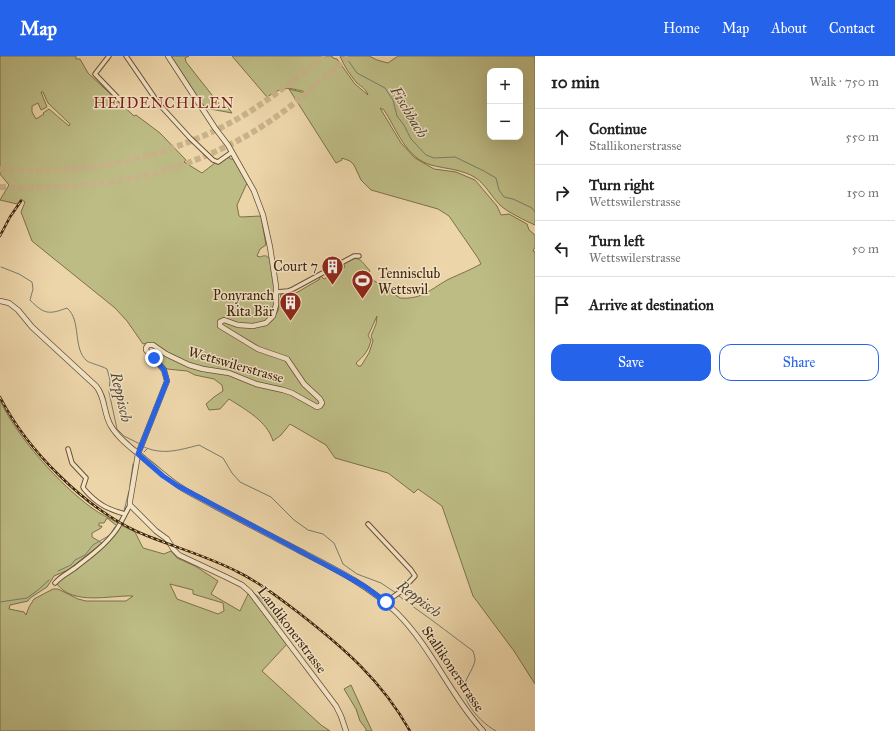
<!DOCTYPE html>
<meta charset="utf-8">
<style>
body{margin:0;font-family:"IM FELL Great Primer",serif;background:#f2f2f2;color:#222}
.controls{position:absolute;right:12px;top:12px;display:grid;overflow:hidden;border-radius:8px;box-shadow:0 4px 16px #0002}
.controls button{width:36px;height:36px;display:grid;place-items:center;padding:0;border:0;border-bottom:1px solid #e0e0e0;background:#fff;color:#222;font:20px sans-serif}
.stop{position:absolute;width:12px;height:12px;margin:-9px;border:3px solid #2563eb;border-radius:50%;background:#fff}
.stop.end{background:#2563eb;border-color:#fff;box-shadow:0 1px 4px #0008}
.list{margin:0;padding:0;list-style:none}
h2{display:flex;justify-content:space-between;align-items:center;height:52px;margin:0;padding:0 16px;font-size:17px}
h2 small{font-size:13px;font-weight:400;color:#767676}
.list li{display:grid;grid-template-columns:26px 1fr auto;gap:12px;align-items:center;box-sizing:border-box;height:56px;padding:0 16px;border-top:1px solid #e0e0e0}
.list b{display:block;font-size:15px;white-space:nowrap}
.list p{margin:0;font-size:13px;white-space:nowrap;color:#767676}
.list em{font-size:13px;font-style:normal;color:#767676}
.actions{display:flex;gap:8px;padding:12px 16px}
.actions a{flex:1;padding:9px 0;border:1px solid #2563eb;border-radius:12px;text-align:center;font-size:14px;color:#2563eb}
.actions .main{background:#2563eb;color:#fff}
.icon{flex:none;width:22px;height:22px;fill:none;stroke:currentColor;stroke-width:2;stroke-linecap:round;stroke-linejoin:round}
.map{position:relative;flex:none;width:535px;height:675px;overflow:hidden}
header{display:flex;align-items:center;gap:24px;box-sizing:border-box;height:56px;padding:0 20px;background:#2563eb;color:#fff}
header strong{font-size:19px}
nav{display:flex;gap:22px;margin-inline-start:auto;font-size:14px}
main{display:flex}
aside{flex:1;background:#fff}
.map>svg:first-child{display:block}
.green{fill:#bdbc85;stroke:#7e7048;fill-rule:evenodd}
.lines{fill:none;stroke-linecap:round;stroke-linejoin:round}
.stream{stroke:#767c70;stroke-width:1}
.motorway-tunnel{stroke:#c9b289;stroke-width:6;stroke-dasharray:6 3;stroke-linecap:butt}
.minor-casing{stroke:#6a5032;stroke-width:5.5}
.tertiary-casing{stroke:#6a5032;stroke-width:6}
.minor{stroke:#f3e4c7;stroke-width:3.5}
.tertiary{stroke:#f3e4c7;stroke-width:4.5}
.rail-casing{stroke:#3e240b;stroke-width:2.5}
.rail{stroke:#f3e4c7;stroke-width:1;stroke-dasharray:3;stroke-linecap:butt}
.route{stroke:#2563eb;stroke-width:5}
.labels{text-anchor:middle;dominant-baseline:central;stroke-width:3;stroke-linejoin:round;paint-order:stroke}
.poi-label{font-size:14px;fill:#3e240b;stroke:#f3e4c7;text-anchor:end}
.street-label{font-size:14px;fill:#3e240b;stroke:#f3e4c7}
.neighbourhood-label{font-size:15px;letter-spacing:1px;fill:#7a1f14;stroke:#f3e4c7}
.water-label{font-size:15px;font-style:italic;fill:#564835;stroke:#f3e4c7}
</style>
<header>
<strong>Map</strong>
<nav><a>Home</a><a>Map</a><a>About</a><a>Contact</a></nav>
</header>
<main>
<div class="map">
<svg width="535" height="675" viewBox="0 0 535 675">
<rect width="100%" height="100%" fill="#ecd5a9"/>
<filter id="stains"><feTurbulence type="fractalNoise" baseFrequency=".005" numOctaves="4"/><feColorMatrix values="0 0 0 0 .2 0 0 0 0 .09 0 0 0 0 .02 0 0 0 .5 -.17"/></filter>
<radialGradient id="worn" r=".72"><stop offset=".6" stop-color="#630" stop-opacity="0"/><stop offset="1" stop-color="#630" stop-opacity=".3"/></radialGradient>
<!-- green -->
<path class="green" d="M 0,0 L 76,0 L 76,3 L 80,3 L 88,17 L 134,60 L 136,59 L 160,77 L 186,104 L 184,106 L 202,117 L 215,107 L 220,107 L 229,101 L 230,103 L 233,103 L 247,127 L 237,149 L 239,160 L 241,161 L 261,160 L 266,189 L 260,193 L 257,200 L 260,201 C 265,199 267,199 270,204 C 273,221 281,248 267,262 L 271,266 L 278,255 L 281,238 L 296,237 L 320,223 L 319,221 L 321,220 L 324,223 L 345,211 L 343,207 C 359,199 359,202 370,215 L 369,217 L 373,224 L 400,242 C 422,244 432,232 449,223 C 460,218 470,214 481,208 L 478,202 L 449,160 L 438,153 L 371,134 L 361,124 L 354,109 L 350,105 L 342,102 L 342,104 L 336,107 L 289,33 L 305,37 L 306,36 C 286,31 284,30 267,41 L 232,0 L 332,0 L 333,2 L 337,3 L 355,28 L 368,39 C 366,33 362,31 357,27 C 350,19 344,10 340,0 L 369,0 L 377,4 L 388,7 L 398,0 L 535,0 L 535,169 C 526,165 507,156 500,149 C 492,141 485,128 476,122 C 462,113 446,113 431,109 C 406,102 397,74 384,54 L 380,52 L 401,87 L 415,102 L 434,113 L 456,116 L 475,124 L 497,150 L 501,159 L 509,158 L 527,168 L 529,174 L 535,179 L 535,191 L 533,195 L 535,196 L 535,628 L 514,595 L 473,540 L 442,450 L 418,433 L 414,437 L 388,417 L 335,402 L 326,389 L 290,368 L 281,379 L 273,385 C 267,365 246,354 229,343 L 220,353 L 209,354 L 206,348 L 214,341 L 223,335 L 222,329 L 214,323 L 195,319 L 187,315 L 167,313 L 159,304 L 160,294 L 148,287 L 143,288 L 127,265 L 115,252 L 32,185 L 21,156 L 25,146 L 21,143 L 17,148 L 0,144 L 9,129 L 0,118 ZM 490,15 L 520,15 L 520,81 L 490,81 ZM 41,36 L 43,36 L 48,47 L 70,68 L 69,70 L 49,53 L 43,57 L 44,58 L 36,63 L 32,56 L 32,50 L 38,47 L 41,54 L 47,51 ZM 377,260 L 376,268 L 371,280 L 373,285 L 369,297 L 361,310 L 358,310 L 356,307 C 364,300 369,294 371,284 L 368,280 Z
M 171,0 L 189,0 L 185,2 L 186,6 L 223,53 L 227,50 L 232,57 L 205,52 Z
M 0,344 C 16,380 60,429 92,452 C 100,458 109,462 118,467 L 117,470 L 107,462 L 104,467 L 99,467 L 99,470 L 102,470 L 101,472 L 92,477 L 92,481 L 102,487 L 68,514 L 54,520 L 47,531 L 30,542 L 28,545 L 10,549 L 9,553 L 24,556 L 26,559 L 29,551 L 34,543 L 53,533 L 58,533 L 78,543 L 86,545 L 126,545 L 133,540 C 111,539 73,550 57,528 L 58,525 L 87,504 L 121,469 L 135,476 L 143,492 L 164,498 L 171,495 L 177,502 L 195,510 L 218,525 L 211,538 L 240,555 L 250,534 L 283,561 L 275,569 L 287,588 L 262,615 L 321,669 L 330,675 L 0,675 ZM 170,528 L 193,534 L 193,538 L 223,547 L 224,555 L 218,558 L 177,543 Z
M 351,629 L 372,675 L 366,675 L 366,673 L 360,665 L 356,653 L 344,633 Z"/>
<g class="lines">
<!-- stream -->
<path class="stream" d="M 345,0 L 357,17 L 385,32 L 393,44 L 397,60 L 404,69 L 411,83 L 426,99 L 434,102 L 455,101 L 484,115 L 496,122 L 499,134 L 504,141 L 513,143 L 532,152 L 535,156
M 1,211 L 19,218 L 32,226 L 33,233 L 30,244 C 44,258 48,259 67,252 C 82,265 72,292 87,305 C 90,307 102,310 107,313 L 110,324 L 109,336 L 117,373 L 124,380 L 140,388
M 142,390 C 162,400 179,394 199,389 L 223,402 L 232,417 L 240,426 L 271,441 L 294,464 L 308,474 L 323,478 L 334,487 L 343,508 L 357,518 L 381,527 L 396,537
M 144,396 L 147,393
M 130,429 L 133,408
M 124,455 L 129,435
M 58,515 L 71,509 L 75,504 L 85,499 L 93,489 L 110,479 L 115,471
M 398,539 C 403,544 409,547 415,552 C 435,566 454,581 473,595 C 474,598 475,602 475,604 C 474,613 463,625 464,634 C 465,650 483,668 496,675
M 0,546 L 27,542 L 38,534 L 49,524"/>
<!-- motorway-tunnel -->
<path class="motorway-tunnel" d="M 0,113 C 82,120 167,103 239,62 C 270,44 297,21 325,0
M 0,131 C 102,135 196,119 280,58 C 305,40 326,19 350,0"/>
<defs>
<path id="minor" d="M 109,0 L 95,18 L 121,45
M 126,0 L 159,48 L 190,82 L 213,104 L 218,106 L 232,96
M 276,236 L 288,235 L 293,233 L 354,200 L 359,200
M 68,393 L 72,407 L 86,422 L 83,431 L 84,433 C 97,448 107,453 125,458
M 121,466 L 130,449
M 368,468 L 411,514 L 415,520 L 400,536 L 386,546
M 55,527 C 61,520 68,517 75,512 C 90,500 110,486 120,468"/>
<path id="tertiary" d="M 168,0 L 215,72 L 228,89 L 254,135 L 263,159 L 270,191 L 276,230 L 276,249 L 273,260 L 266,267 L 253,270 L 238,269 L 224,264 L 220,266 L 220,270 L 258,293 L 287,303 L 304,328 L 320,343 L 322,347 L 320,350 L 317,351 L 292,337 L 283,334 L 256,328 L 229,317 L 203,313 L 189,309 L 166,298 L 153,289 L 148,289 L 146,292 L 146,294 L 164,314 L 167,325 L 138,398 L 130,445 L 130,449 L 156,475 L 167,483 L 174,494 L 179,499 L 226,521 L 242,529 L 250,536 L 336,650 L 341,660 L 346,675
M 0,245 L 9,247 L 18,254 L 32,271 L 96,330 C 106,342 103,357 111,370 C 119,384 136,395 148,406 C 161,416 171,426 185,434 C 223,455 262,475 300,495 C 335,513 370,530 397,557 C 432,592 450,639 483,675"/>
</defs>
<!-- minor casing -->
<use href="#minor" class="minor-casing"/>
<!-- tertiary casing -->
<use href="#tertiary" class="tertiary-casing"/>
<!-- minor -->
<use href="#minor" class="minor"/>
<!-- tertiary -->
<use href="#tertiary" class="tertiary"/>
<defs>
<path id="rail" d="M 0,180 L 10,161 L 21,145
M 0,341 C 27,394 84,451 138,476 C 170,490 205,499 236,515 C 259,526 279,542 299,557 C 344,592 382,625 410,675"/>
</defs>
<!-- rail casing -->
<use href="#rail" class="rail-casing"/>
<!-- rail -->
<use href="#rail" class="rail"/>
</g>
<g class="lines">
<!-- route -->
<path class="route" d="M 154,302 L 164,314 L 167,325 L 138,398 L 163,420 L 178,430 L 343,518 L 364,530 L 386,546"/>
</g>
<!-- icons -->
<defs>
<symbol id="building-pin" viewBox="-11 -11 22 30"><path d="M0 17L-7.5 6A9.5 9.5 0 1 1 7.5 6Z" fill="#8f2418" stroke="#f3e4c7"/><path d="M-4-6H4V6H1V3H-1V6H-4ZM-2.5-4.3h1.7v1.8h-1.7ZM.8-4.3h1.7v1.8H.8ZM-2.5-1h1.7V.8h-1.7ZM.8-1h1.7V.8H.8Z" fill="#fff"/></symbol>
<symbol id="stadium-pin" viewBox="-11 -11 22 30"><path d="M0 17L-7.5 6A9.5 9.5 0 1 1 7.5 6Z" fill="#8f2418" stroke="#f3e4c7"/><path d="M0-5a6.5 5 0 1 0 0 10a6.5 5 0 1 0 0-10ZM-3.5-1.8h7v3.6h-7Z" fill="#fff"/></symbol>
</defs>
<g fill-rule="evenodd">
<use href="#building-pin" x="320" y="198" width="25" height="34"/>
<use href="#stadium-pin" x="350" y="212" width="25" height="34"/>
<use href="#building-pin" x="278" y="234" width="25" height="34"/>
</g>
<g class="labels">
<!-- poi labels -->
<g class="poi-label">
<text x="318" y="210">Court 7</text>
<text x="378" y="217" text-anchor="start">Tennisclub<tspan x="378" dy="16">Wettswil</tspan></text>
<text x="274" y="239">Ponyranch<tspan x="274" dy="16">Rita Bär</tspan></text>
</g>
<!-- street labels -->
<g class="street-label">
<text transform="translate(236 309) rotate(16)">Wettswilerstrasse</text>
<text transform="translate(292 574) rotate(53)">Landikonerstrasse</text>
<text transform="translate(453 613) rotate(56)">Stallikonerstrasse</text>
</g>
<!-- neighbourhood labels -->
<g class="neighbourhood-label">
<text x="164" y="47">HEIDENCHILEN</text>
</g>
<!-- water labels -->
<g class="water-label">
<text transform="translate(409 56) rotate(59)">Fischbach</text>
<text transform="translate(121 341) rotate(77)">Reppisch</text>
<text transform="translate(419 543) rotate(37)">Reppisch</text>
</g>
</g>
<rect width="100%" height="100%" filter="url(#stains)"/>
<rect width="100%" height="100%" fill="url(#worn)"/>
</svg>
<div class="controls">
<button>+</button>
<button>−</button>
</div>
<div class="stop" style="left:386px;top:546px"></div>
<div class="stop end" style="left:154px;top:302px"></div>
</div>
<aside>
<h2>10 min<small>Walk · 750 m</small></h2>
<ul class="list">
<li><svg class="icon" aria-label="ahead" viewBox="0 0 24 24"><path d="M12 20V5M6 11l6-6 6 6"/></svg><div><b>Continue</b><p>Stallikonerstrasse</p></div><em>550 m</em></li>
<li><svg class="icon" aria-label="right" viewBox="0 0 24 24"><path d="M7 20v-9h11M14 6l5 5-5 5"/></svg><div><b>Turn right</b><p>Wettswilerstrasse</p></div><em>150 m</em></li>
<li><svg class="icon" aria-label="left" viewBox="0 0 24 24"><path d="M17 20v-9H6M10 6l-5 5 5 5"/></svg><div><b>Turn left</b><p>Wettswilerstrasse</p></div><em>50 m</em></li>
<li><svg class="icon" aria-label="arrive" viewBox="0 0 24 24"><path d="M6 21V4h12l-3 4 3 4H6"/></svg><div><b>Arrive at destination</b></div></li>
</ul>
<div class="actions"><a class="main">Save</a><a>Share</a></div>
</aside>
</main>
